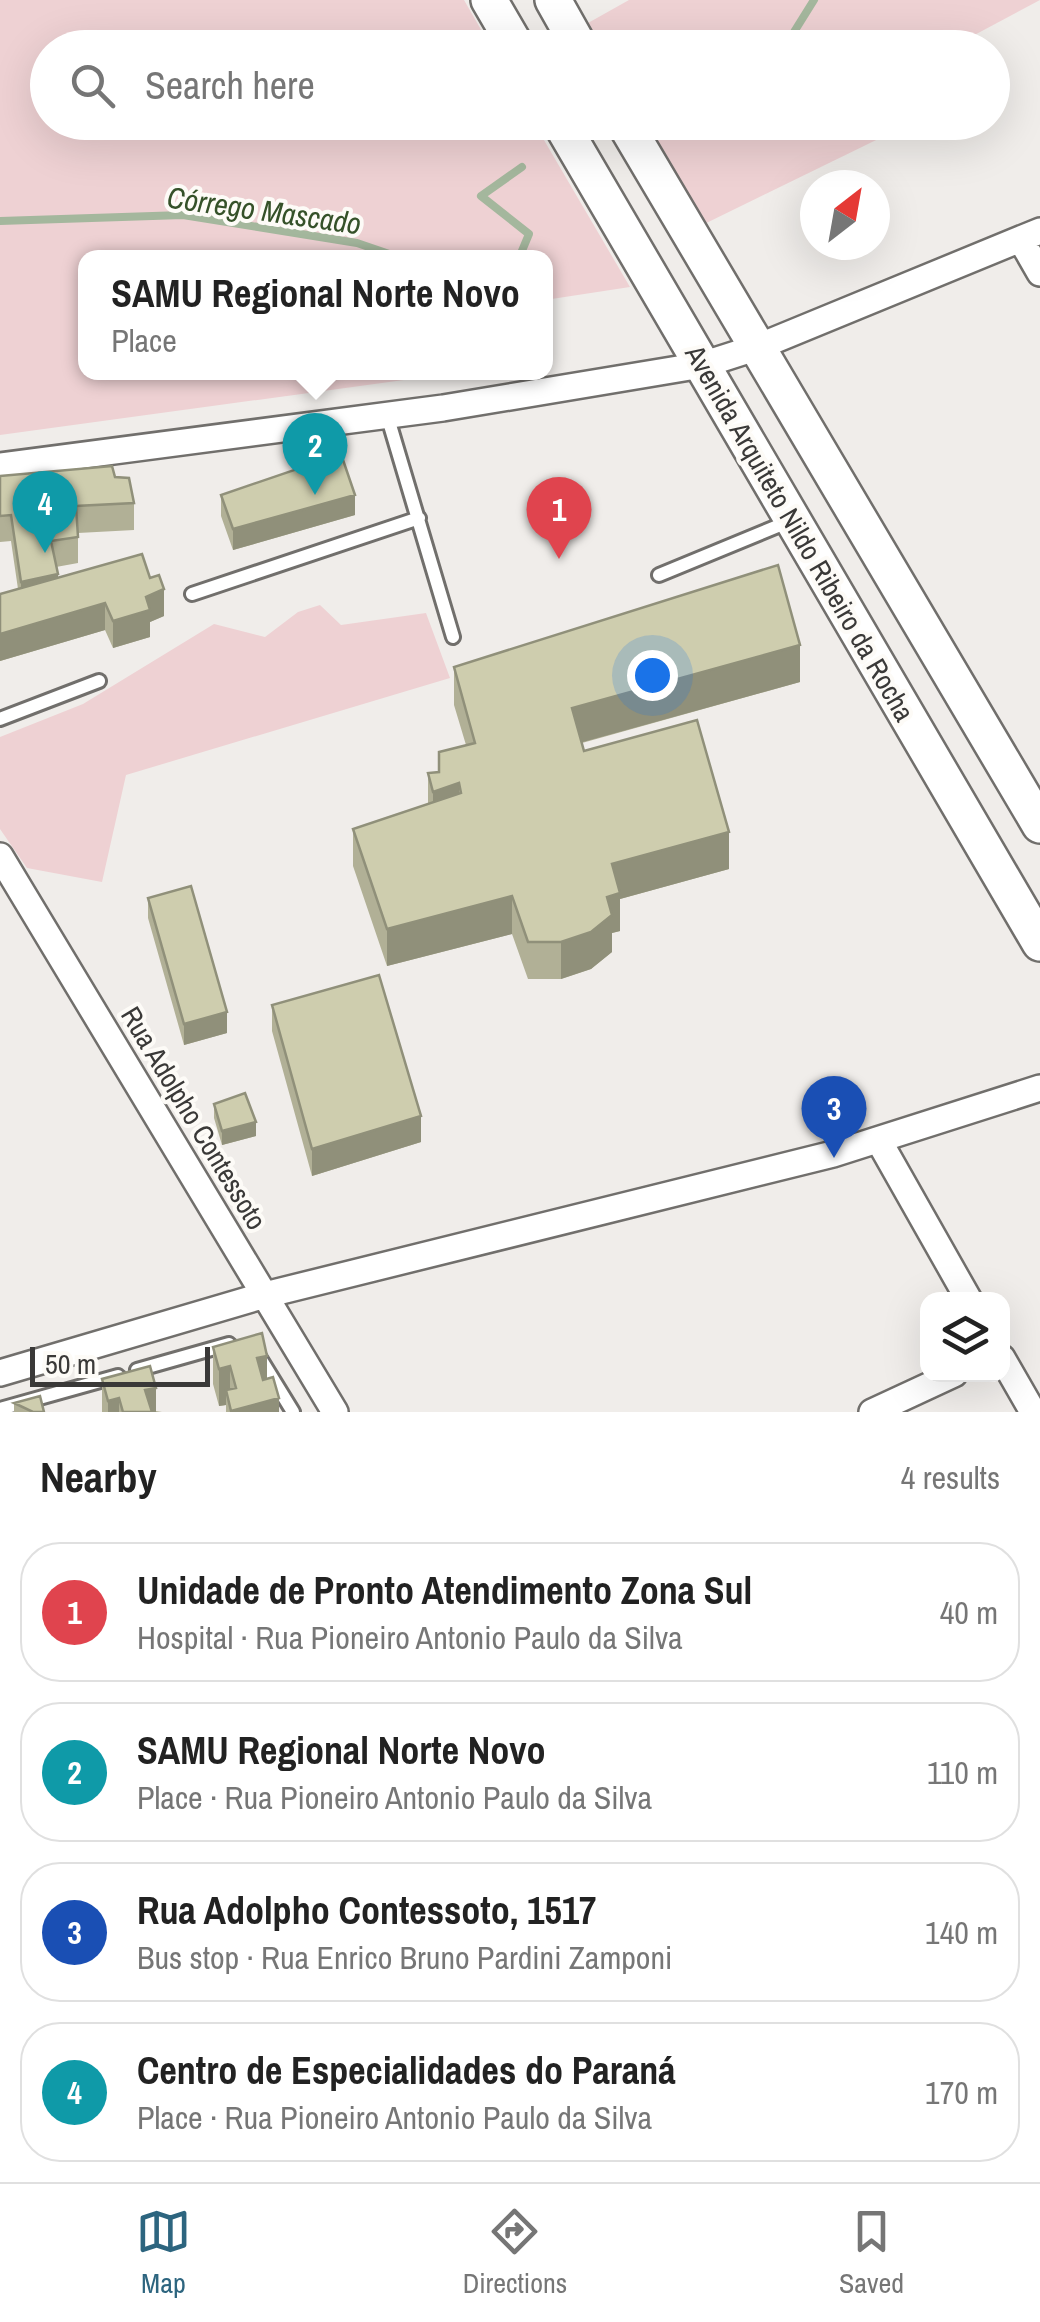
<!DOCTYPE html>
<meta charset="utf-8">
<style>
body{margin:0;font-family:"Archivo Narrow",sans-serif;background:#f6f6f6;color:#222}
.controls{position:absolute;right:30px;bottom:30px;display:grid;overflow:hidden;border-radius:20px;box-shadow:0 10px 40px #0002}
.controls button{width:90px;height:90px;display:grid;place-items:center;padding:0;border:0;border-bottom:2px solid #e0e0e0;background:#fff;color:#222;font:50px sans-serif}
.compass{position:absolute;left:800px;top:170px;width:90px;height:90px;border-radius:50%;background:#fff;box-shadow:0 10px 40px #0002;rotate:31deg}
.scale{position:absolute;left:30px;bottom:25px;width:180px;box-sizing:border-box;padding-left:10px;border:5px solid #3a3938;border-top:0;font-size:28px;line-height:35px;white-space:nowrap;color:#3a3938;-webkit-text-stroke:8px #fdfbf7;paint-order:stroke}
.you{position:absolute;left:652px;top:675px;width:35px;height:35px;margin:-25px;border:8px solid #fff;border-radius:50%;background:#1a73e8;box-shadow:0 0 0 15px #1a73e833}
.badge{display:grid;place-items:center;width:65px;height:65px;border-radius:50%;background:#2d657f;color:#fff;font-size:32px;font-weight:700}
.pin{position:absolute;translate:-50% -82px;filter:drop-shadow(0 2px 5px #0008)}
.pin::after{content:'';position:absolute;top:52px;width:35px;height:30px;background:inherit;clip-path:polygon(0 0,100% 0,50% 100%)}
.popup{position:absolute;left:78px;top:250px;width:475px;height:130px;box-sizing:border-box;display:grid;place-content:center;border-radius:20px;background:#fff;filter:drop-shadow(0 2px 8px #0005);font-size:32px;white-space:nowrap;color:#767676}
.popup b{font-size:38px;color:#222}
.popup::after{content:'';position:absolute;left:50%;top:100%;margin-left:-20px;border:20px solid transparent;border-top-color:#fff}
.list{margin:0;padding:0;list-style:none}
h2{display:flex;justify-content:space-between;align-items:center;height:130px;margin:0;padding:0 40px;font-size:42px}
h2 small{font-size:32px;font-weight:400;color:#767676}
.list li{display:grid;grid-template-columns:65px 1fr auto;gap:30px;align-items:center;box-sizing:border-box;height:140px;margin:0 20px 20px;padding:0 20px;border:2px solid #e0e0e0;border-radius:40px}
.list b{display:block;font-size:38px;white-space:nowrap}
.list p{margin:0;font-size:32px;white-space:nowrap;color:#767676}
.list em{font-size:32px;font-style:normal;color:#767676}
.icon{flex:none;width:55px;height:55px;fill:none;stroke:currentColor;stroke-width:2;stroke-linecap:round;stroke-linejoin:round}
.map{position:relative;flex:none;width:1040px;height:1412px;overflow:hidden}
.search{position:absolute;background:#fff;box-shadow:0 10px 40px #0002;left:30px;right:30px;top:30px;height:110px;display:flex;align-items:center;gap:25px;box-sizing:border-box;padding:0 35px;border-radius:55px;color:#767676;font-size:38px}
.sheet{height:770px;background:#fff}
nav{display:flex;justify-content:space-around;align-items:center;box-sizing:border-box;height:140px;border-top:2px solid #e0e0e0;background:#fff;font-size:28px;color:#767676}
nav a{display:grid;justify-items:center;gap:5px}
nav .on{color:#2d657f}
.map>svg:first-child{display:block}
.green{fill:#eed1d3}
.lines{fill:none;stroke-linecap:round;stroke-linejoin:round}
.stream{stroke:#a4b79d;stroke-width:8}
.lane-casing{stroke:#716f6c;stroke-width:18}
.street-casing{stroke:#716f6c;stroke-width:30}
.secondary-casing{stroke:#716f6c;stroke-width:40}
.lane{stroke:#fff;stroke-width:12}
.street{stroke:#fff;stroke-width:25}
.secondary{stroke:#fff;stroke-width:35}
.wall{fill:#b1b096}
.shaded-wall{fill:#90907a}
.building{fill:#cecdae;stroke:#90907a;stroke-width:2.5}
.labels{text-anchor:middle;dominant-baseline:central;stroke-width:8;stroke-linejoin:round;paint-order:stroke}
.street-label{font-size:28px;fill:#3a3938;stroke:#fdfbf7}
.water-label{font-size:30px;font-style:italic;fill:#355129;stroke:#fdfbf7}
</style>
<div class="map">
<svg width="1040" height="1412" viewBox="0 0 1040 1412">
<rect width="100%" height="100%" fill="#f0edea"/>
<!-- green -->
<path class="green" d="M 0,0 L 464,0 L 491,47 L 48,48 L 48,122 L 534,123 L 630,287 L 545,300 L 545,258 L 85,258 L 85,372 L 455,373 L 0,435 Z
M 629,0 L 1040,0 L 952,47 L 581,48 L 572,32 Z
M 626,123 L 911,123 L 690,231 Z
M 320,605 L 341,625 L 426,613 L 450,678 L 126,775 L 102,882 L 27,868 L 0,829 L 0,737 L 83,704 L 214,624 L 265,637 L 298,612 Z"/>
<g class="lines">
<!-- stream -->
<path class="stream" d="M 784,48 L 814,0
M 0,221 L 183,215 L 357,243 L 401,258
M 519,258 L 529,234 L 481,196 L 522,167"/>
<defs>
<path id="lane" d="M 387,415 L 453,637
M 659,575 L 790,521
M 192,594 L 419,518
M 0,719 L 99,681
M 258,1355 L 293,1412
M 137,1370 L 229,1344
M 0,1409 L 118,1376"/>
<path id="street" d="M 1021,240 L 1040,273
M 0,466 L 443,408 L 702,365 L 758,347 L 1040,231
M 0,856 L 335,1412
M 879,1141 L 969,1300
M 1002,1358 L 1033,1412
M 0,1373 L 265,1295 L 833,1154 L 1040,1088
M 872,1412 L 954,1374"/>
<path id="secondary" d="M 489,0 L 517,48
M 553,0 L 580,48
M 560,122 L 1040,943
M 624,122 L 1040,825"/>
</defs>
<!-- lane casing -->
<use href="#lane" class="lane-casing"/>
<!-- street casing -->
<use href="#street" class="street-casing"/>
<!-- secondary casing -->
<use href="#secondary" class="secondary-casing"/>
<!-- lane -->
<use href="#lane" class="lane"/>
<!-- street -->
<use href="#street" class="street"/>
<!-- secondary -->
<use href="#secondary" class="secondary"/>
</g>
<!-- wall -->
<path class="wall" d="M 0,476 L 134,503 L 134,530 L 78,533 L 78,563 L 56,567 L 58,578 L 164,616 L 150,622 L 150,637 L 113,648 L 105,630 L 0,661 L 0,594 L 18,589 L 11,541 L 0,542 Z
M 221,495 L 355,515 L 233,550 L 221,516 Z
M 454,667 L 800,682 L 582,743 L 584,751 L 729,869 L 620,899 L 620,931 L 612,933 L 612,952 L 591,969 L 561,979 L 528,979 L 512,934 L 387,966 L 353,866 L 353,829 L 428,804 L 428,773 L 439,772 L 466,745 L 454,705 Z
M 148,898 L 227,1033 L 184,1045 L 148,918 Z
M 272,1005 L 421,1142 L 312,1176 L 272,1031 Z
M 214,1104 L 256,1136 L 222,1145 L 214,1118 Z
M 213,1347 L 267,1379 L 279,1412 L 226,1412 L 226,1405 L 219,1406 L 213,1384 Z
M 102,1379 L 156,1411 L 162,1412 L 102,1412 Z
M 14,1403 L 44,1412 L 14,1412 Z"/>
<!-- shaded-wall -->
<path class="shaded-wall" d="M 355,495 L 355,515 L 233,550 L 233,529 Z
M 58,574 L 58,600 L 21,609 L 21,582 Z
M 164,589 L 164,616 L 150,622 L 150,637 L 113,648 L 113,621 L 146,597 Z
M 105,603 L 105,630 L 0,661 L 0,634 Z
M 800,645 L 800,682 L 572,745 L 572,708 Z
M 459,783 L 459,820 L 433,829 L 433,792 Z
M 729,832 L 729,869 L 620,899 L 620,931 L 612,933 L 612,952 L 591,969 L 561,979 L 561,942 L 607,897 L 612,864 Z
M 512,896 L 512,934 L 387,966 L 387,929 Z
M 227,1012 L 227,1033 L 184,1045 L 184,1024 Z
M 421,1116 L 421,1142 L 312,1176 L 312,1149 Z
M 256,1122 L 256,1136 L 222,1145 L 222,1131 Z
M 267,1356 L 267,1393 L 257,1395 L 257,1358 Z
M 230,1366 L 230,1404 L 226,1390 L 226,1405 L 219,1406 L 219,1369 Z
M 156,1388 L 156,1412 L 145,1412 L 145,1390 Z
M 119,1398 L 119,1412 L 108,1412 L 108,1401 Z
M 279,1398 L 279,1412 L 231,1412 L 231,1411 Z"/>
<!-- building -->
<path class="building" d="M 341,454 L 355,495 L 233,529 L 221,495 Z
M 112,466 L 115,477 L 129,478 L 134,503 L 76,506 L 78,537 L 51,541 L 58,574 L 21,582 L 11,515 L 0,516 L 0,476 Z
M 142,554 L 150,578 L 159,575 L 164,589 L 146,597 L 150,610 L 113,621 L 105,603 L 0,634 L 0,594 Z
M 778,565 L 800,645 L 572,708 L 584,751 L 697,720 L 729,832 L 612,864 L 620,893 L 607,897 L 612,915 L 591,932 L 561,942 L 528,942 L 512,896 L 387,929 L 353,829 L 461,793 L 459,783 L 433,792 L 428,773 L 439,772 L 439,752 L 475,743 L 454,667 Z
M 191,886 L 227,1012 L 184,1024 L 148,898 Z
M 379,975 L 421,1116 L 312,1149 L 272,1005 Z
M 245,1093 L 256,1122 L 222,1131 L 214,1104 Z
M 262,1333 L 267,1356 L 257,1358 L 263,1380 L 273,1377 L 279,1398 L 231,1411 L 226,1390 L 236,1388 L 230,1366 L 219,1369 L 213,1347 Z
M 150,1366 L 156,1388 L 145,1390 L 152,1412 L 123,1412 L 119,1398 L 108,1401 L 102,1379 Z
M 40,1396 L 44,1412 L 33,1412 L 14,1403 Z"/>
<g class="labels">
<!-- street labels -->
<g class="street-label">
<text transform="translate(800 533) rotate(60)">Avenida Arquiteto Nildo Ribeiro da Rocha</text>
<text transform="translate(194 1118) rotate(59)">Rua Adolpho Contessoto</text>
</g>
<!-- water labels -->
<g class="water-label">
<text transform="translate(264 210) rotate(8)">Córrego Mascado</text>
</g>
</g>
</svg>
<div class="controls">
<button><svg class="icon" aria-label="layers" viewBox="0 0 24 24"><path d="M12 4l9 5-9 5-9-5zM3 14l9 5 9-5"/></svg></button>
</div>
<svg class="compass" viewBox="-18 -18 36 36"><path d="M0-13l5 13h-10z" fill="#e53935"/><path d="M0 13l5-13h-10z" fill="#767676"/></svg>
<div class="scale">50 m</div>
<div class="you"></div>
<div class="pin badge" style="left:559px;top:559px;background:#e0444e">1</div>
<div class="pin badge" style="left:315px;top:495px;background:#0f9aa8">2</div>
<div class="popup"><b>SAMU Regional Norte Novo</b>Place</div>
<div class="pin badge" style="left:834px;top:1158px;background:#1a4fb4">3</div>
<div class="pin badge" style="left:45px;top:553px;background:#0f9aa8">4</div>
<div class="search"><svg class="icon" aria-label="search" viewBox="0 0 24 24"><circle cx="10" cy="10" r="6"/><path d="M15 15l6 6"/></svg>Search here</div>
</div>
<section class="sheet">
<h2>Nearby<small>4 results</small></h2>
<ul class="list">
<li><span class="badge" style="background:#e0444e">1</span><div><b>Unidade de Pronto Atendimento Zona Sul</b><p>Hospital · Rua Pioneiro Antonio Paulo da Silva</p></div><em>40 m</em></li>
<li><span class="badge" style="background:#0f9aa8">2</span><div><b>SAMU Regional Norte Novo</b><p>Place · Rua Pioneiro Antonio Paulo da Silva</p></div><em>110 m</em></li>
<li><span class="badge" style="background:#1a4fb4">3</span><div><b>Rua Adolpho Contessoto, 1517</b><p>Bus stop · Rua Enrico Bruno Pardini Zamponi</p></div><em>140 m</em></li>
<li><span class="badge" style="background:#0f9aa8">4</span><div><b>Centro de Especialidades do Paraná</b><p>Place · Rua Pioneiro Antonio Paulo da Silva</p></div><em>170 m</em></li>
</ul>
</section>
<nav>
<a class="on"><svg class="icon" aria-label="map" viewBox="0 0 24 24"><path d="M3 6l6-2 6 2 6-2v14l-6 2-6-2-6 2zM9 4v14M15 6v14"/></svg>Map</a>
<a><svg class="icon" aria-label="directions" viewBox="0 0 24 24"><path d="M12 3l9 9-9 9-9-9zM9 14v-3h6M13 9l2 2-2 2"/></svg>Directions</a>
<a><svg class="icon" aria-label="saved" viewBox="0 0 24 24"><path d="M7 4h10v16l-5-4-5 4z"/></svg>Saved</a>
</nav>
